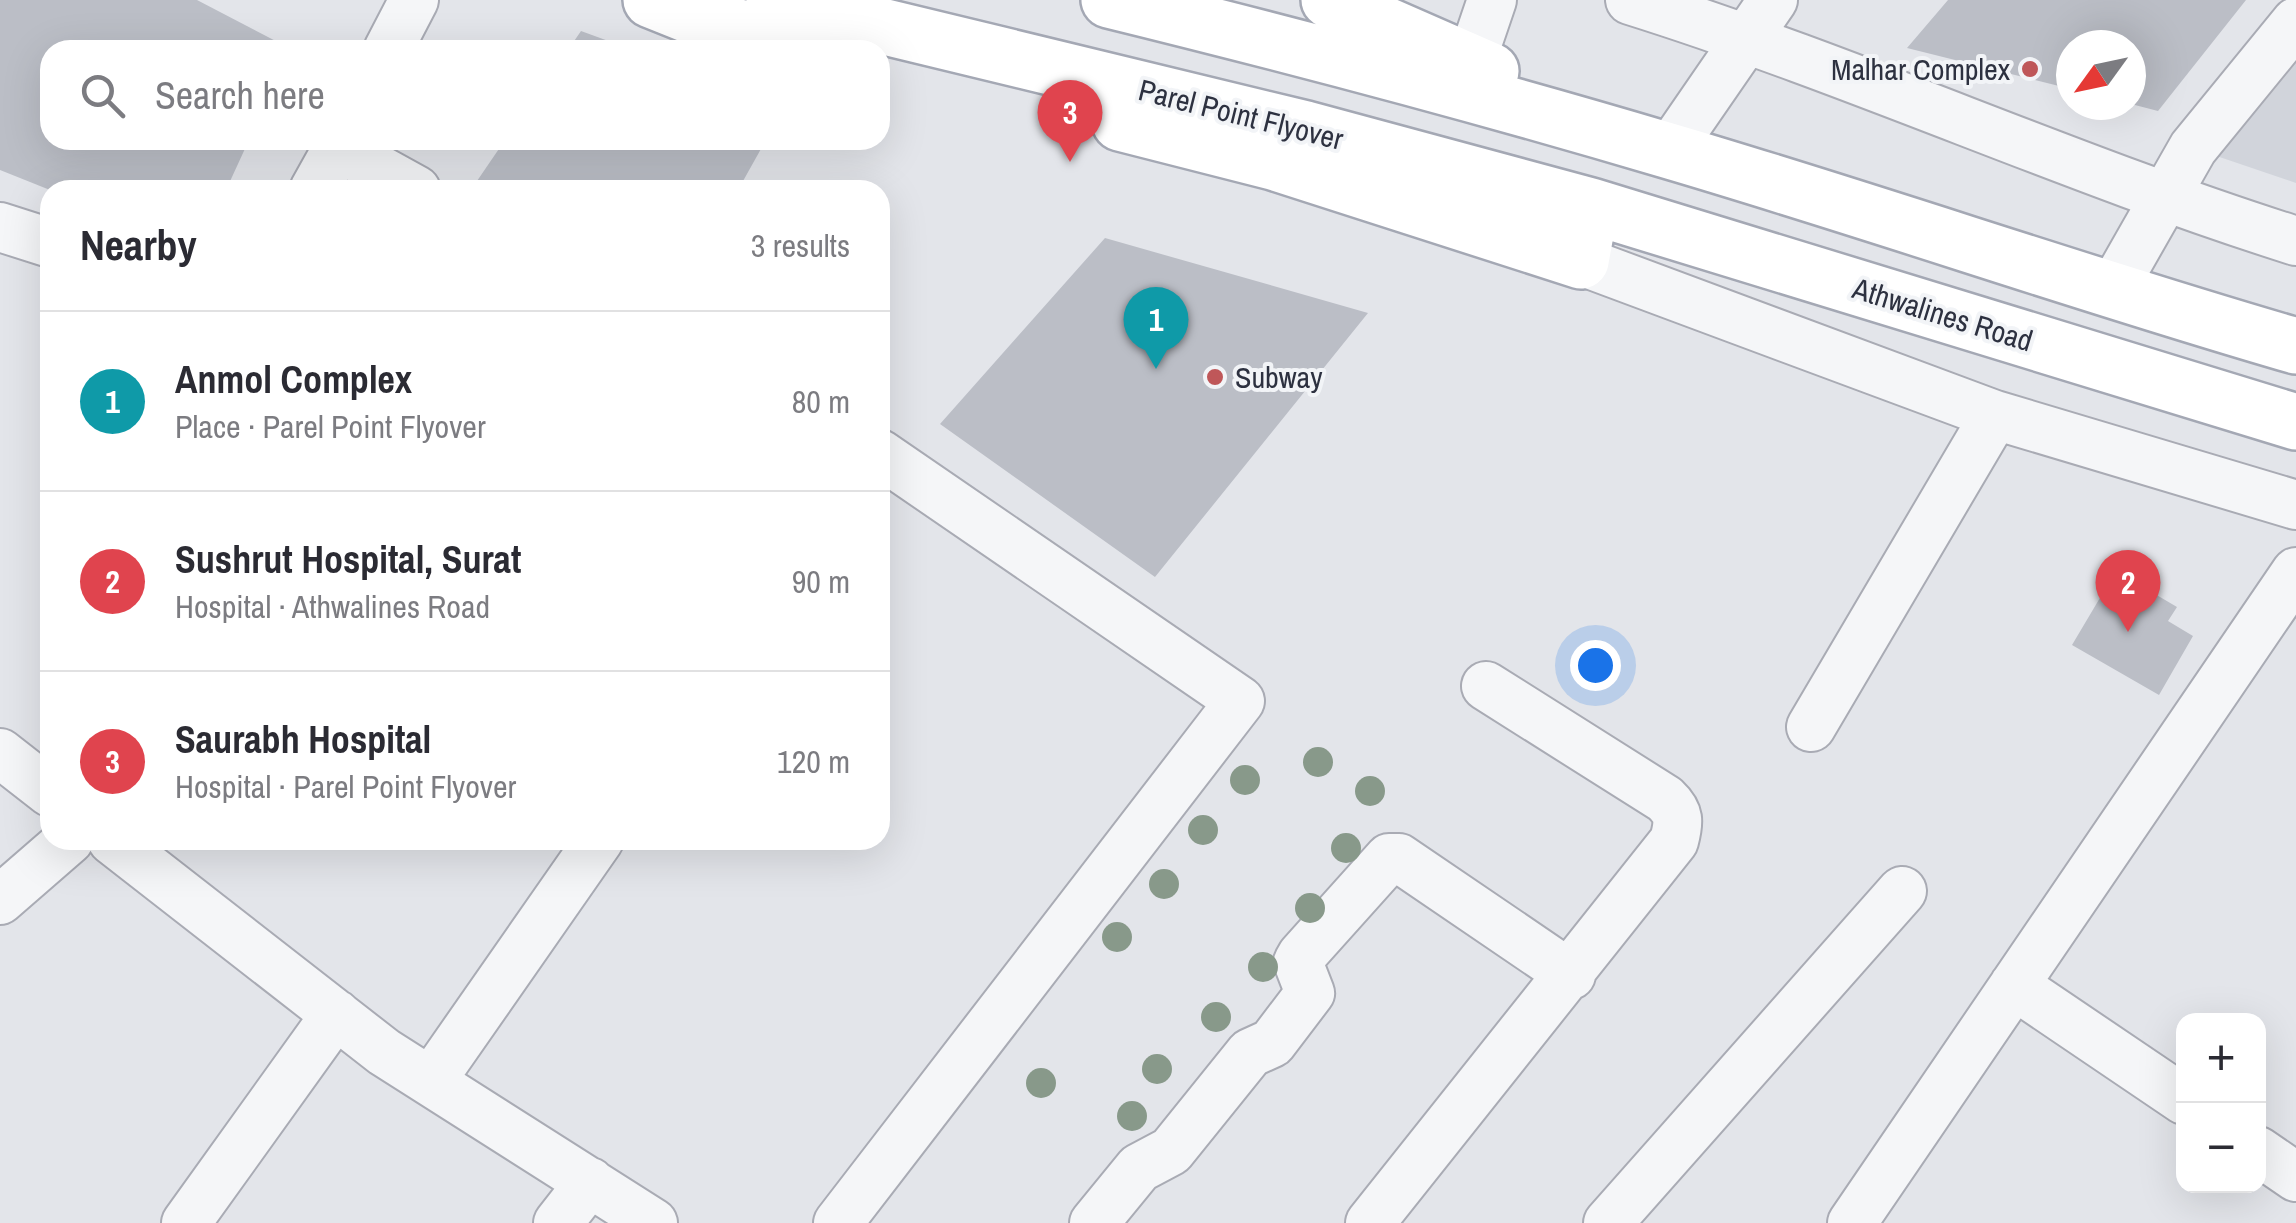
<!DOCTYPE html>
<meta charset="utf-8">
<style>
body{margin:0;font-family:"Archivo Narrow",sans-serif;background:#f2f2f3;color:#2b2b33}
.controls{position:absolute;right:30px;bottom:30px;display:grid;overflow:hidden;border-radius:20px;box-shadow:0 10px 40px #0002}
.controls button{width:90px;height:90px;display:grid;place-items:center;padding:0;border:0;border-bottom:2px solid #e1e1e2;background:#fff;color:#2b2b33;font:50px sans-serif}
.compass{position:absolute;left:2056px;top:30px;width:90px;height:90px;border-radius:50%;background:#fff;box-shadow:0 10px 40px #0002;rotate:237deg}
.you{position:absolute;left:1595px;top:665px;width:35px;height:35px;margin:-25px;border:8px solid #fff;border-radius:50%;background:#1a73e8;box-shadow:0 0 0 15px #1a73e833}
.badge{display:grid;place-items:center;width:65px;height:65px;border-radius:50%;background:#d93025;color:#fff;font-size:32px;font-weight:700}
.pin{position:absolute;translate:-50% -82px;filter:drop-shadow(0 2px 5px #0008)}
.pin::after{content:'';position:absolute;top:52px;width:35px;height:30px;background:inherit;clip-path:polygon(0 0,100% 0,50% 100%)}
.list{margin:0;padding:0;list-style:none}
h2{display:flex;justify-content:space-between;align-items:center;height:130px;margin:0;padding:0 40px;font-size:42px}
h2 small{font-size:32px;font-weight:400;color:#7c7c81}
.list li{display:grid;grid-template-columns:65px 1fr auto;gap:30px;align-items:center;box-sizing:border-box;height:180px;padding:0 40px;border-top:2px solid #e1e1e2}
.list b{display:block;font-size:38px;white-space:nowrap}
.list p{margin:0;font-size:32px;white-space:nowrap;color:#7c7c81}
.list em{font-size:32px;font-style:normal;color:#7c7c81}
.icon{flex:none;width:55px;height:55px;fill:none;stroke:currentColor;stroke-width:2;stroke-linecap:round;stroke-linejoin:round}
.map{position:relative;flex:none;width:2296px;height:1223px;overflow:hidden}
.search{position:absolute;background:#fff;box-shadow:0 10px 40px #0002;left:40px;top:40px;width:850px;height:110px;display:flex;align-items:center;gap:25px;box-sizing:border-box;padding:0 35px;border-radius:30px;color:#7c7c81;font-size:38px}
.panel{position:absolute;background:#fff;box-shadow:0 10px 40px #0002;left:40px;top:180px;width:850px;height:670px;border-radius:30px}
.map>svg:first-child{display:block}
.built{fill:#d1d4db}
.building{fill:#bbbec6}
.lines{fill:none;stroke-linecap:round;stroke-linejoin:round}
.minor-casing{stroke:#a9abb4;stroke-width:52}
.major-casing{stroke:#a4a8b4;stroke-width:60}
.minor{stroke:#f5f6f8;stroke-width:48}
.major{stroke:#fff;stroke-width:55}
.tree{fill:#88998a}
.poi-dot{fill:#bf5759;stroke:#f2f4f7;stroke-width:4}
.labels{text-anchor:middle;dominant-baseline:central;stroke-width:8;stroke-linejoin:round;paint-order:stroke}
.poi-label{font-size:30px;fill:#2d3140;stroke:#f2f4f7;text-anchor:end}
.street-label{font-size:30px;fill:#2d3140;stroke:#f2f4f7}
</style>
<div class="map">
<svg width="2296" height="1223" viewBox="0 0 2296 1223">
<rect width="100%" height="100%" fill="#e3e5ea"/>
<!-- built -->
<path class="built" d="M 2296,22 L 2296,183 L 2193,148 Z"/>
<!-- building -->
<path class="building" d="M 0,0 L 197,0 L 293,50 L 50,50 L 50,140 L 249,140 L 226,190 L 50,190 L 0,170 Z
M 1948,0 L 2246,0 L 2158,111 L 2131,104 L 2131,45 L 2071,45 L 2071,89 L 1907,48 Z
M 581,31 L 633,50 L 568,50 Z
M 505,140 L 766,140 L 738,190 L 499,190 L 477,181 Z
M 1105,238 L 1368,313 L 1155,577 L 940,424 Z
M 2107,586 L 2134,602 L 2143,587 L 2177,607 L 2168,621 L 2193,636 L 2159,695 L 2072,645 Z"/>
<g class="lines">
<defs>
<path id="minor" d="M 1630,0 C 1856,71 2071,170 2296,241
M 388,50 L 414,0
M 1471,62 L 1492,0
M 342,140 L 338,147 L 416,190
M 1669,151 L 1773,0
M 314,190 L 338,147
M 0,227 L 50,243
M 1581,261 L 1995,415 L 2296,505
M 2111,292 L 2193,148 L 2296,22
M 1811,727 L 1995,415
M 0,753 L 50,792
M 112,840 L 384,1052 L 653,1223
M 0,900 L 69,840
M 2014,985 L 2184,1100
M 431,1081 L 599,840
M 2258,1151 L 2296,1177
M 186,1223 L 336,1014
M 558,1223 L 590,1182
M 838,1223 L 1240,701 L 880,454
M 1094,1223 L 1139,1168 L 1171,1151 L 1250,1053 L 1272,1043 L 1310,993 L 1298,962 L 1302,955 L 1389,858 L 1399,858 L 1571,975
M 1370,1223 L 1674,841 C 1679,822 1680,813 1665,799 L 1486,686
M 1608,1223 L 1902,891
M 1852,1223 L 2296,572"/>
<path id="major" d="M 651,0 L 686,14 L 823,48
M 774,0 L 1306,129 L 1591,206 L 2296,422
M 1109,0 C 1296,46 1481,95 1666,150 C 1877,212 2085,285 2296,346
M 1329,0 L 1491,71
M 1120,123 L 1273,162 L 1581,261 L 1591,206"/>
</defs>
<!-- minor casing -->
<use href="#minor" class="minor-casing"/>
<!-- major casing -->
<use href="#major" class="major-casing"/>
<!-- minor -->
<use href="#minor" class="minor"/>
<!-- major -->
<use href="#major" class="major"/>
</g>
<!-- trees -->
<g class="tree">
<circle cx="1318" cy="762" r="15"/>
<circle cx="1245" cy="780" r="15"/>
<circle cx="1370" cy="791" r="15"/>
<circle cx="1203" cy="830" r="15"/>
<circle cx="1346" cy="848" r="15"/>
<circle cx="1164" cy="884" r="15"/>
<circle cx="1310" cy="908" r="15"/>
<circle cx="1117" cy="937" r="15"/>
<circle cx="1263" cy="967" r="15"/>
<circle cx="1216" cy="1017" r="15"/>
<circle cx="1157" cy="1069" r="15"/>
<circle cx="1041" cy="1083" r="15"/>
<circle cx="1132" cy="1116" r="15"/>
</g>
<!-- markers -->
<g class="poi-dot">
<circle cx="2030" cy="69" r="10"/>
<circle cx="1215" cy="377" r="10"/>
</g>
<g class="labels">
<!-- poi labels -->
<g class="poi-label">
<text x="2010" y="69">Malhar Complex</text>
<text x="1235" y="377" text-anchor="start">Subway</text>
</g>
<!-- street labels -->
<g class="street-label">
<text transform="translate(1241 114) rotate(14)">Parel Point Flyover</text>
<text transform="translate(1943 314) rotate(17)">Athwalines Road</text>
</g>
</g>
</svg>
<div class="controls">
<button>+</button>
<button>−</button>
</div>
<svg class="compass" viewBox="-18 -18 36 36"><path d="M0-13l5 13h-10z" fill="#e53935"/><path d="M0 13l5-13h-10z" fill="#7c7c81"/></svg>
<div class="you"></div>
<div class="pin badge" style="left:1156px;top:369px;background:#0f9aa8">1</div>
<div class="pin badge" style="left:2128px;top:632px;background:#e0444e">2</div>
<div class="pin badge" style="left:1070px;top:162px;background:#e0444e">3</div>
<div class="search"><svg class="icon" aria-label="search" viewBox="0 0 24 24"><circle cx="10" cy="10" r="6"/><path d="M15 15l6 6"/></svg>Search here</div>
<section class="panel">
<h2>Nearby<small>3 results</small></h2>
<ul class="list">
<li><span class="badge" style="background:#0f9aa8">1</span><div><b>Anmol Complex</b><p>Place · Parel Point Flyover</p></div><em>80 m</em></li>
<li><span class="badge" style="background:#e0444e">2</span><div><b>Sushrut Hospital, Surat</b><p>Hospital · Athwalines Road</p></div><em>90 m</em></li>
<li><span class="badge" style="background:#e0444e">3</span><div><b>Saurabh Hospital</b><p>Hospital · Parel Point Flyover</p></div><em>120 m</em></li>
</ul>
</section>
</div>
